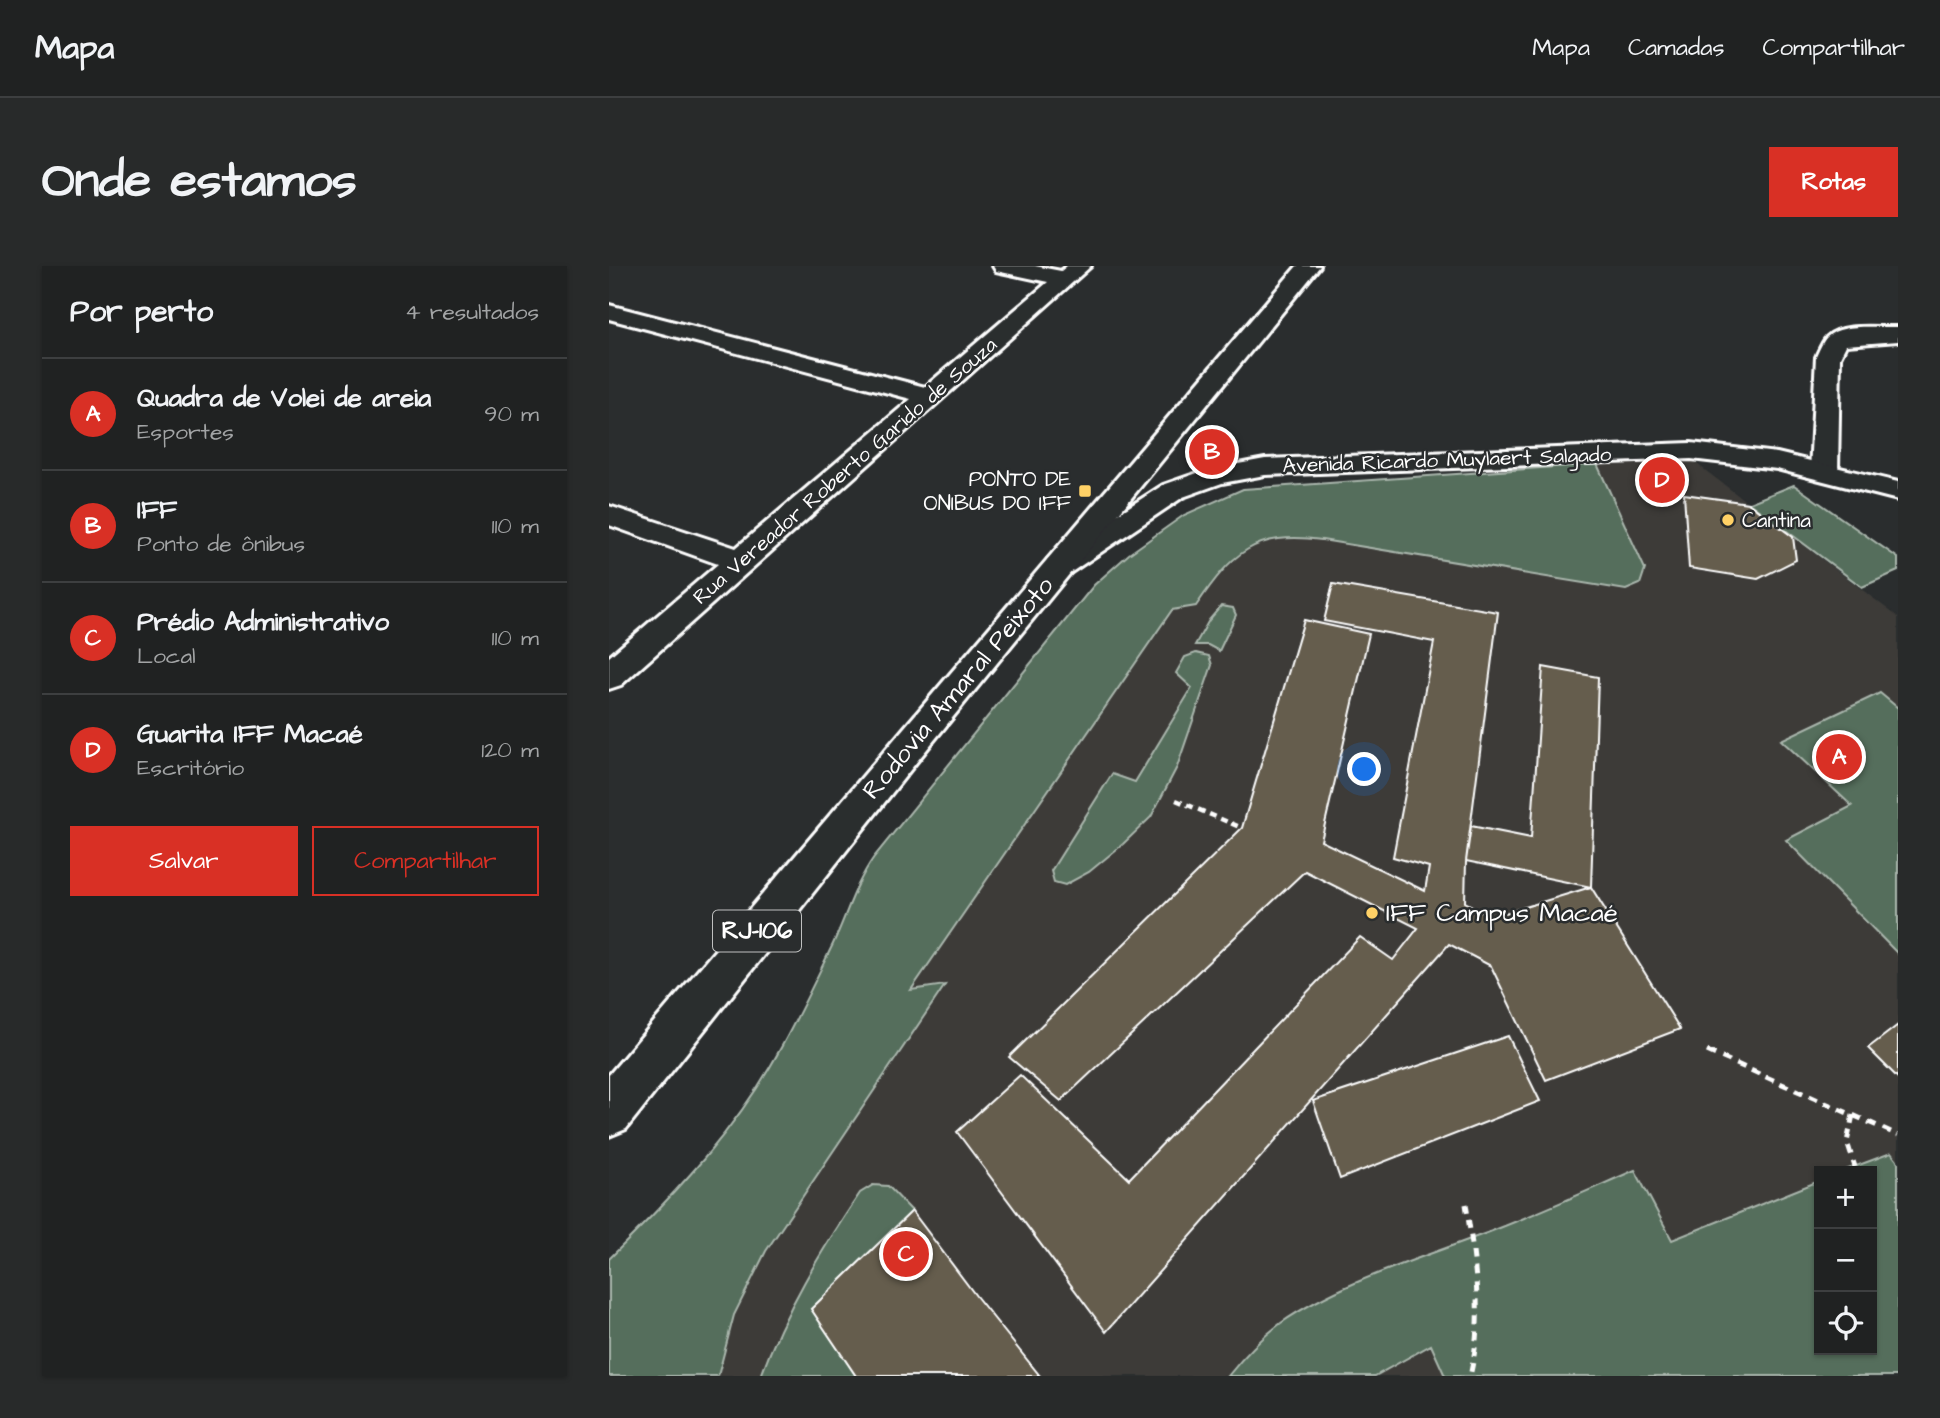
<!DOCTYPE html>
<html lang="pt">
<meta charset="utf-8">
<style>
body{margin:0;font-family:"Architects Daughter",sans-serif;background:#282a2a;color:#f1f3f6}
.controls{position:absolute;right:21px;bottom:21px;display:grid;overflow:hidden;border-radius:0px;box-shadow:0 2px 5px #0004}
.controls button{width:63px;height:63px;display:grid;place-items:center;padding:0;border:0;border-bottom:2px solid #3d3f40;background:#202222;color:#f1f3f6;font:35px sans-serif}
.you{position:absolute;left:756px;top:504px;width:24px;height:24px;margin:-18px;border:5px solid #fff;border-radius:50%;background:#1a73e8;box-shadow:0 0 0 10px #1a73e833}
.badge{display:grid;place-items:center;width:46px;height:46px;border-radius:50%;background:#d93025;color:#fff;font-size:23px;font-weight:700}
.pin{position:absolute;translate:-50% -50%;border:4px solid #fff;box-shadow:0 2px 7px #0006}
.list{margin:0;padding:0;list-style:none}
h2{display:flex;justify-content:space-between;align-items:center;height:91px;margin:0;padding:0 28px;font-size:30px}
h2 small{font-size:23px;font-weight:400;color:#a2a4a5}
.list li{display:grid;grid-template-columns:46px 1fr auto;gap:21px;align-items:center;box-sizing:border-box;height:112px;padding:0 28px;border-top:2px solid #3d3f40}
.list b{display:block;font-size:26px;white-space:nowrap}
.list p{margin:0;font-size:23px;white-space:nowrap;color:#a2a4a5}
.list em{font-size:23px;font-style:normal;color:#a2a4a5}
.actions{display:flex;gap:14px;padding:21px 28px}
.actions a{flex:1;padding:16px 0;border:2px solid #d93025;border-radius:0px;text-align:center;font-size:24px;color:#d93025}
.actions .main{background:#d93025;color:#fff}
.icon{flex:none;width:38px;height:38px;fill:none;stroke:currentColor;stroke-width:2;stroke-linecap:round;stroke-linejoin:round}
.map{position:relative;flex:none;width:1289px;height:1110px;overflow:hidden;border-radius:0px}
header{display:flex;align-items:center;gap:42px;box-sizing:border-box;height:98px;padding:0 35px;background:#202222;border-bottom:2px solid #3d3f40}
header strong{font-size:33px}
nav{display:flex;gap:38px;margin-inline-start:auto;font-size:24px}
.intro{display:flex;align-items:center;justify-content:space-between;box-sizing:border-box;height:168px;padding:0 42px}
h1{margin:0;font-size:49px}
.button{padding:18px 32px;border-radius:0px;background:#d93025;color:#fff;font-size:24px;font-weight:700}
main{display:flex;gap:42px;padding:0 42px}
aside{flex:1;background:#202222;border-radius:0px;box-shadow:0 2px 5px #0004}
.map>svg:first-child{display:block}
.built{fill:#3c3b38;fill-rule:evenodd}
.green{fill:#556e5b;stroke:#aab6ad;stroke-width:2}
.building{fill:#655d4e;stroke:#fff;stroke-width:2}
.lines{fill:none;stroke-linecap:round;stroke-linejoin:round}
.minor-casing{stroke:#fff;stroke-width:6}
.tertiary-casing{stroke:#fff;stroke-width:6}
.trunk-casing{stroke:#fff;stroke-width:6}
.path-far1{stroke:#fff;stroke-width:4.5;stroke-dasharray:7 5;stroke-linecap:butt}
.path{stroke:#fff;stroke-width:5;stroke-dasharray:9 7;stroke-linecap:butt}
.minor{fill:#2a2d2e;fill-rule:evenodd}
.tertiary{fill:#2a2d2e;fill-rule:evenodd}
.trunk{fill:#2a2d2e;fill-rule:evenodd}
.poi-dot{fill:#ffd166;stroke:#2a2d2e;stroke-width:2.5}
.labels{text-anchor:middle;dominant-baseline:central;stroke-width:5;stroke-linejoin:round;paint-order:stroke}
.far-street-label{font-size:21px;fill:#fff;stroke:#2a2d2e}
.far-poi-label{font-size:21px;fill:#fff;stroke:#2a2d2e;text-anchor:end}
.shield{fill:#2a2d2e;stroke:#bfc0c0;stroke-width:2}
.shield-label{font-size:24px;font-weight:bold;fill:#fff}
.street-label{font-size:26px;fill:#fff;stroke:#2a2d2e}
.poi-label{font-size:26px;fill:#fff;stroke:#2a2d2e;text-anchor:start}
</style>
<header>
<strong>Mapa</strong>
<nav><a>Mapa</a><a>Camadas</a><a>Compartilhar</a></nav>
</header>
<div class="intro"><h1>Onde estamos</h1><a class="button">Rotas</a></div>
<main>
<aside>
<h2>Por perto<small>4 resultados</small></h2>
<ul class="list">
<li><span class="badge">A</span><div><b>Quadra de Volei de areia</b><p>Esportes</p></div><em>90 m</em></li>
<li><span class="badge">B</span><div><b>IFF</b><p>Ponto de ônibus</p></div><em>110 m</em></li>
<li><span class="badge">C</span><div><b>Prédio Administrativo</b><p>Local</p></div><em>110 m</em></li>
<li><span class="badge">D</span><div><b>Guarita IFF Macaé</b><p>Escritório</p></div><em>120 m</em></li>
</ul>
<div class="actions"><a class="main">Salvar</a><a>Compartilhar</a></div>
</aside>
<div class="map">
<svg width="1289" height="1110" viewBox="0 0 1289 1110">
<rect width="100%" height="100%" fill="#2a2d2e"/>
<filter id="ink" filterUnits="userSpaceOnUse"><feTurbulence type="fractalNoise" baseFrequency=".0143" numOctaves="2"/><feDisplacementMap in="SourceGraphic" scale="14" xChannelSelector="R" yChannelSelector="G"/><feConvolveMatrix kernelMatrix="1 2 1 2 8 2 1 2 1" color-interpolation-filters="sRGB"/></filter>
<g filter="url(#ink)">
<!-- built -->
<path class="built" d="M 1084,195 L 1289,351 L 1289,1110 L 0,1110 L 0,993 L 72,921 L 120,862 L 150,819 L 173,780 L 225,676 L 248,618 L 265,591 L 485,319 L 502,303 L 575,249 L 634,223 L 961,199 ZM 1210,905 L 1263,905 L 1263,1084 L 1210,1084 Z"/>
<!-- green -->
<path class="green" d="M 988,198 L 1036,303 L 1031,318 L 1017,324 L 713,274 C 645,265 623,287 587,340 L 563,344 L 302,724 L 336,719 L 157,985 L 125,1049 L 109,1110 L 0,1110 L 0,993 C 66,928 130,861 174,778 C 192,745 208,711 224,678 C 238,648 246,618 265,591 L 485,319 L 520,288 L 575,249 L 634,223 Z
M 1185,219 L 1289,292 L 1289,305 L 1253,321 L 1140,237 Z
M 612,340 L 624,342 L 627,349 L 610,385 L 599,379 L 586,379 L 600,354 Z
M 587,387 L 600,390 L 603,399 L 568,501 L 542,551 L 514,578 L 480,606 L 456,619 L 445,616 L 442,605 L 503,508 L 526,516 L 583,422 L 567,407 L 576,391 Z
M 1271,427 L 1289,442 L 1289,688 L 1177,574 L 1243,540 L 1172,474 Z
M 1282,887 L 1289,896 L 1289,1110 L 836,1110 L 822,1079 L 766,1110 L 619,1110 C 635,1090 652,1072 672,1057 C 732,1015 819,990 888,963 C 934,945 980,924 1026,904 L 1063,974 L 1210,915 L 1210,1084 L 1263,1084 L 1263,905 L 1234,905 Z
M 264,919 L 279,920 L 303,945 L 202,1043 L 247,1110 L 152,1110 C 176,1044 212,985 251,927 Z"/>
<!-- building -->
<path class="building" d="M 1075,228 L 1139,237 L 1184,271 L 1187,294 L 1149,313 L 1080,302 Z
M 724,318 L 889,346 L 857,595 L 856,636 L 883,651 L 982,621 L 1071,763 L 937,814 L 882,700 L 840,678 L 497,1066 L 348,866 L 411,809 L 520,913 L 751,671 L 784,694 L 809,662 L 696,605 L 452,835 L 400,791 L 633,562 L 695,354 L 760,368 L 712,575 L 816,625 L 820,601 L 784,591 L 825,376 L 715,355 Z
M 934,401 L 989,411 L 982,621 L 857,595 L 862,560 L 922,572 Z
M 1289,759 L 1289,812 L 1259,782 Z
M 899,770 L 931,835 L 731,913 L 704,835 Z
M 303,945 L 367,1030 L 431,1110 L 247,1110 L 202,1043 Z"/>
<g class="lines">
<defs>
<path id="minor" d="M 384,0 L 426,0 L 452,5 L 458,0 L 482,0 L 12,419 L 0,423 L 0,391 L 109,298 L 0,259 L 0,240 L 127,282 L 302,133 L 0,53 L 0,39 L 316,121 L 439,16 L 387,5 Z
M 1289,61 L 1289,75 L 1237,79 L 1231,91 L 1229,205 L 1225,211 L 1215,213 L 1205,211 L 1201,205 L 1207,91 C 1210,85 1213,76 1218,71 C 1233,56 1269,62 1289,61 Z"/>
<path id="tertiary" d="M 1082,177 L 1168,187 L 1289,216 L 1289,234 L 1168,203 L 1082,193 L 656,209 L 613,217 L 574,231 L 461,307 L 450,310 L 439,307 L 435,300 L 439,293 L 554,219 L 597,204 L 656,193 Z"/>
<path id="trunk" d="M 688,0 L 711,0 L 309,494 L 17,863 L 0,870 L 0,809 Z"/>
</defs>
<!-- minor casing -->
<use href="#minor" class="minor-casing"/>
<!-- tertiary casing -->
<use href="#tertiary" class="tertiary-casing"/>
<!-- trunk casing -->
<use href="#trunk" class="trunk-casing"/>
<!-- path-far1 -->
<path class="path-far1" d="M 567,534 L 633,562"/>
<!-- path -->
<path class="path" d="M 1098,785 L 1289,869
M 1244,849 L 1238,876 L 1246,901
M 857,938 C 866,996 875,1052 861,1110"/>
<!-- minor -->
<use href="#minor" class="minor"/>
<!-- tertiary -->
<use href="#tertiary" class="tertiary"/>
<!-- trunk -->
<use href="#trunk" class="trunk"/>
</g>
</g>
<!-- markers -->
<g class="poi-dot">
<rect x="469" y="218" width="14" height="14" rx="3.5"/>
<circle cx="1119" cy="254" r="7"/>
<circle cx="763" cy="647" r="7"/>
</g>
<g class="labels">
<!-- far-street labels -->
<g class="far-street-label">
<text transform="translate(838 194) rotate(-2)">Avenida Ricardo Muylaert Salgado</text>
<text transform="translate(236 205) rotate(-41)">Rua Vereador Roberto Garido de Souza</text>
</g>
<!-- far-poi labels -->
<g class="far-poi-label">
<text x="462" y="213">PONTO DE<tspan x="462" dy="24">ONIBUS DO IFF</tspan></text>
<text x="1133" y="254" text-anchor="start">Cantina</text>
</g>
<!-- shield labels -->
<rect class="shield" x="104" y="644.5" width="88" height="41" rx="5"/>
<g class="shield-label">
<text x="148" y="665">RJ-106</text>
</g>
<!-- street labels -->
<g class="street-label">
<text transform="translate(349 422) rotate(-50)">Rodovia Amaral Peixoto</text>
</g>
<!-- poi labels -->
<g class="poi-label">
<text x="777" y="647">IFF Campus Macaé</text>
</g>
</g>
</svg>
<div class="controls">
<button>+</button>
<button>−</button>
<button><svg class="icon" aria-label="locate" viewBox="0 0 24 24"><circle cx="12" cy="12" r="6"/><path d="M12 2v4M12 18v4M2 12h4M18 12h4"/></svg></button>
</div>
<div class="you"></div>
<div class="pin badge" style="left:1230px;top:491px">A</div>
<div class="pin badge" style="left:603px;top:186px">B</div>
<div class="pin badge" style="left:297px;top:988px">C</div>
<div class="pin badge" style="left:1053px;top:214px">D</div>
</div>
</main>
